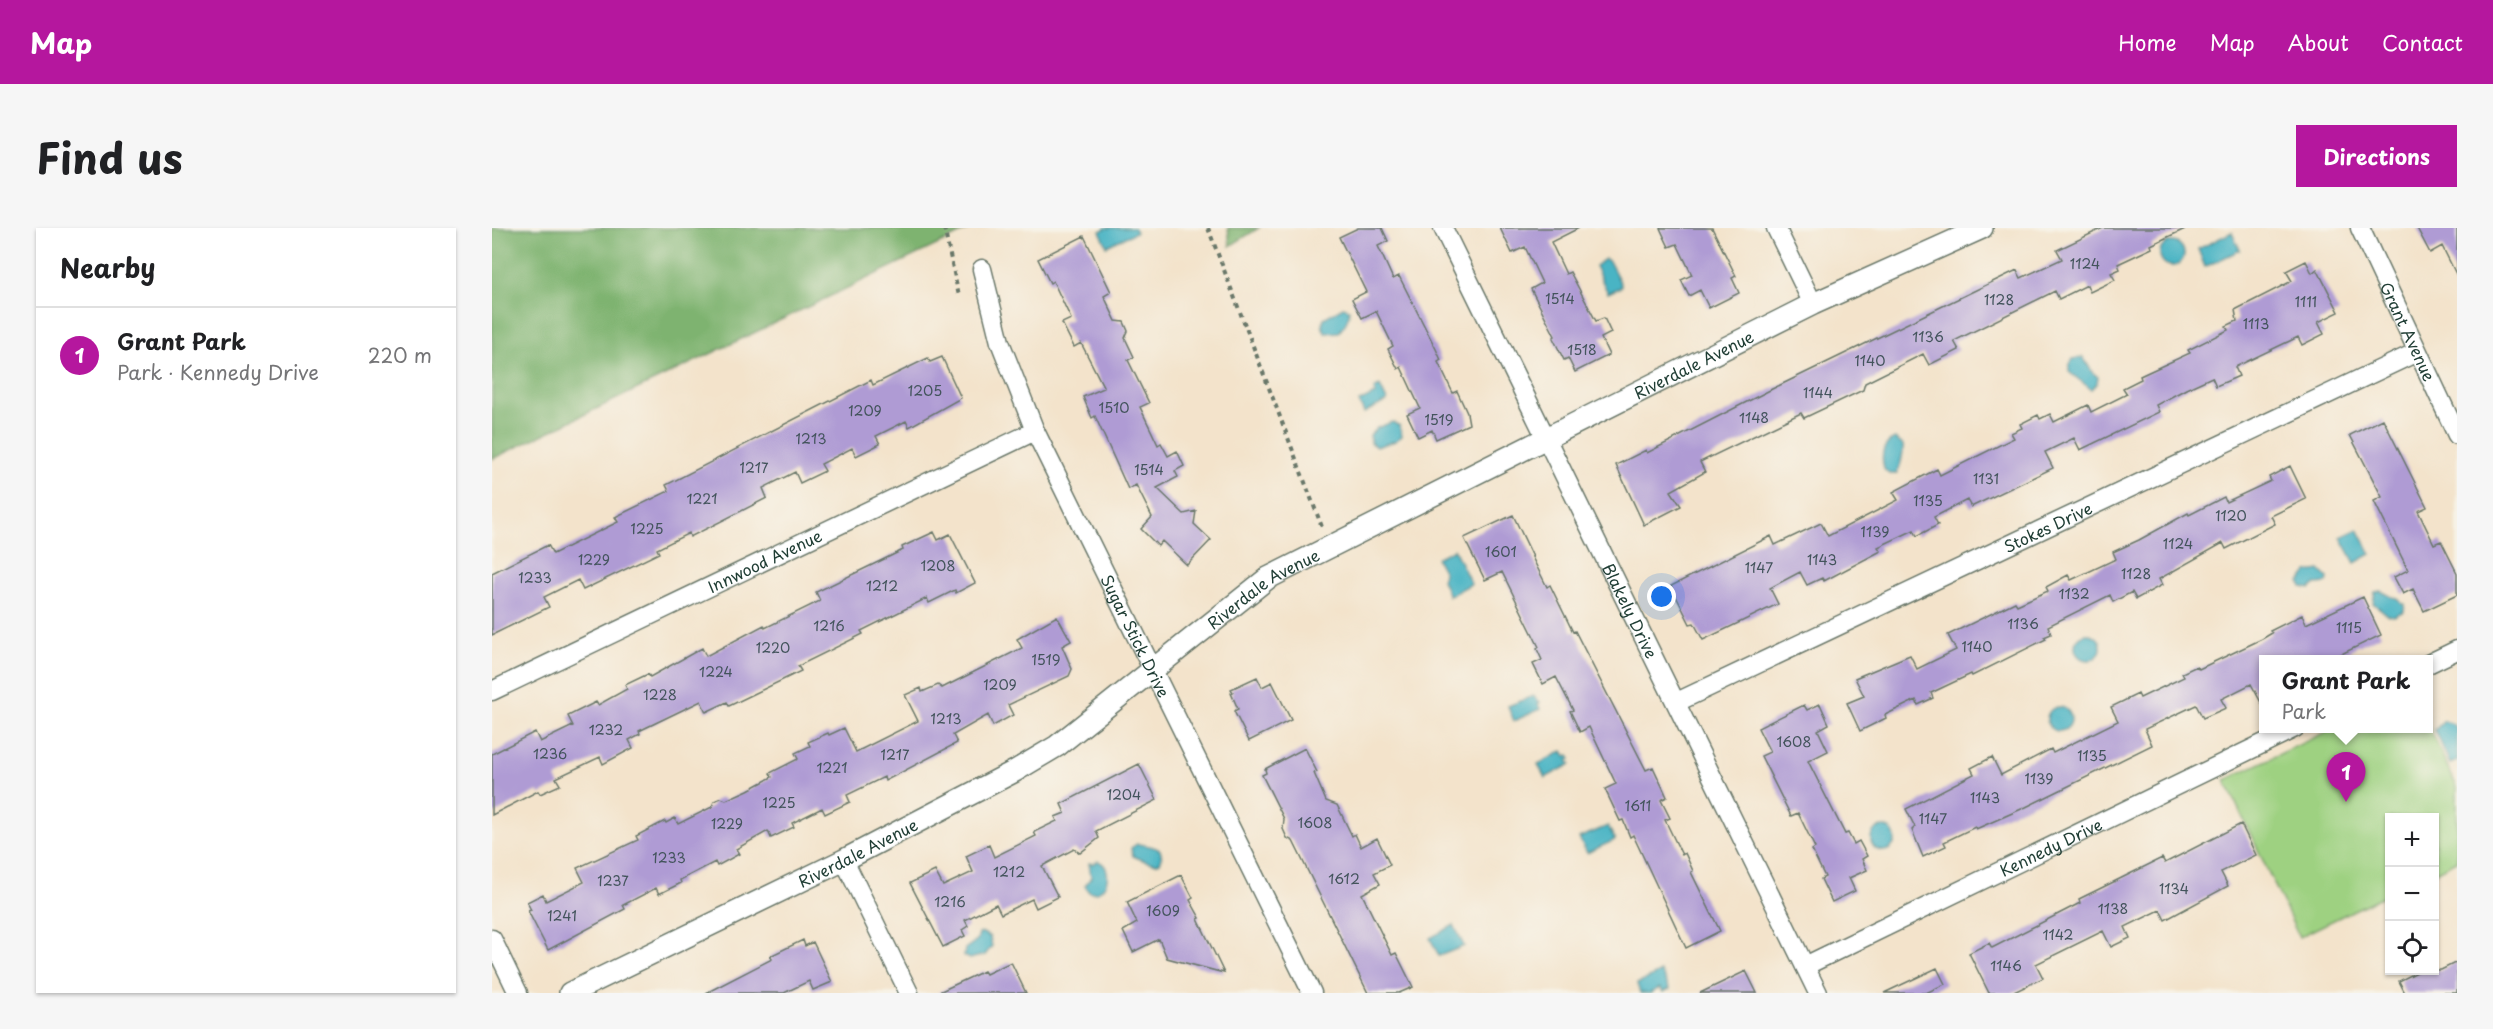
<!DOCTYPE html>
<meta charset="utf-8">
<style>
body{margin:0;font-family:"Playpen Sans",sans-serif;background:#f6f6f6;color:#202124}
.controls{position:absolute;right:18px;bottom:18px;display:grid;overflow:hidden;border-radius:0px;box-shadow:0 2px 4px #0004}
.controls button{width:54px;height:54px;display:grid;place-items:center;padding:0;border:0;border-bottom:2px solid #e0e0e0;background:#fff;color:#202124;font:30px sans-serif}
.you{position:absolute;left:1170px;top:369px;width:21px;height:21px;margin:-15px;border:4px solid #fff;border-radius:50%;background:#1a73e8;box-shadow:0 0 0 9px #1a73e833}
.badge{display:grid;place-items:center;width:39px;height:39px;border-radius:50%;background:#b5179e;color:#fff;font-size:20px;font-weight:700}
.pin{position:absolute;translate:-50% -50px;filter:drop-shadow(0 2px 3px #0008)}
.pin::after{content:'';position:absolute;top:32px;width:21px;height:18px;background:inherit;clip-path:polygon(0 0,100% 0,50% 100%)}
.popup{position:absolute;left:1767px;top:427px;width:174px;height:78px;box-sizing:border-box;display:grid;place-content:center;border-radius:0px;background:#fff;filter:drop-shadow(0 2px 4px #0005);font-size:20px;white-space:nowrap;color:#757577}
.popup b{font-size:22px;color:#202124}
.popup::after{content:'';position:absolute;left:50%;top:100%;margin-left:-12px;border:12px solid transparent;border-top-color:#fff}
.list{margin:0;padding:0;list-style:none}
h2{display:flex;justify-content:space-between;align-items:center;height:78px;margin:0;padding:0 24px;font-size:26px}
h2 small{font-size:20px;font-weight:400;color:#757577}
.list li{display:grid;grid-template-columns:39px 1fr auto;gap:18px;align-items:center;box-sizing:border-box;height:96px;padding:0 24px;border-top:2px solid #e0e0e0}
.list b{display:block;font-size:22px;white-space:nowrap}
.list p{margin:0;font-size:20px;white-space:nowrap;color:#757577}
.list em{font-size:20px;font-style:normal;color:#757577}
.icon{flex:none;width:33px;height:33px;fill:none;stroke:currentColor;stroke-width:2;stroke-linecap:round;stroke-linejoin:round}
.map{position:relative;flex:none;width:1965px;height:765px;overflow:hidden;border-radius:0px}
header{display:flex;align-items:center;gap:36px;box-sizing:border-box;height:84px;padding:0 30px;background:#b5179e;color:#fff}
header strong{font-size:28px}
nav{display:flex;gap:33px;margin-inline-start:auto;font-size:21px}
.intro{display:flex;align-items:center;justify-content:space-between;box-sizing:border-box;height:144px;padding:0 36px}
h1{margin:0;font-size:42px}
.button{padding:15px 27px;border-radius:0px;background:#b5179e;color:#fff;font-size:21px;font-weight:700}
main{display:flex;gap:36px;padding:0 36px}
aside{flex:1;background:#fff;border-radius:0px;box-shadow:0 2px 4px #0004}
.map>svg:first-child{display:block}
.green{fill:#9ed181;stroke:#5e875a;stroke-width:1.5}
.forest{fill:#7eb36f;stroke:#4e7852;stroke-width:1.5}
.water{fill:#48b4c4;stroke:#34787c;stroke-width:1.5}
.building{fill:#af9bd4}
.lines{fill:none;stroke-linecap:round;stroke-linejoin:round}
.minor-casing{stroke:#697769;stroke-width:21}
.tertiary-casing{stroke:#697769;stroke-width:24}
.path{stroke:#697769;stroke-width:4;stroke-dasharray:4.5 4.5;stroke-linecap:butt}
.minor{stroke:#fff;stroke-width:18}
.tertiary{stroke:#fff;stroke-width:21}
.labels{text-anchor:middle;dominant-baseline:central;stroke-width:4.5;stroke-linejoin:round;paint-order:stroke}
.number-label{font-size:14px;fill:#43545c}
.street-label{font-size:16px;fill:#1f3d34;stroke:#f7f3e8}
</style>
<header>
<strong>Map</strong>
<nav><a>Home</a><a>Map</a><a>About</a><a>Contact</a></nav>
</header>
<div class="intro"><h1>Find us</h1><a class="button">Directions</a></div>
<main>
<aside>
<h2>Nearby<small></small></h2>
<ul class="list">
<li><span class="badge">1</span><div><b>Grant Park</b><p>Park · Kennedy Drive</p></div><em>220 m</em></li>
</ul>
</aside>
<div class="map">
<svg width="1965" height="765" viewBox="0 0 1965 765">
<rect width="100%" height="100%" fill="#f7f3e8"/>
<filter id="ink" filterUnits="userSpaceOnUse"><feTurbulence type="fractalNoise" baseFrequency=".0167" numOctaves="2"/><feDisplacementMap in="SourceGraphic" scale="12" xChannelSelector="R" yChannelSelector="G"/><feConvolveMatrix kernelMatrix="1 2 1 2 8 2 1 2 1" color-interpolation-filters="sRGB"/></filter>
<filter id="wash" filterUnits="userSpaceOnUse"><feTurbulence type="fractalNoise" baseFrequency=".008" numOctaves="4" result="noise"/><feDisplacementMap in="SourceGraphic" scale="24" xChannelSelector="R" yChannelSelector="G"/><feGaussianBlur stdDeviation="1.35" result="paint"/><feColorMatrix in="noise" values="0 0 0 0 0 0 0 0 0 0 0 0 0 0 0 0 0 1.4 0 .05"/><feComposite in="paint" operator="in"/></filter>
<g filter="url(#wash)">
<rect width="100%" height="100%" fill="#f3e3cb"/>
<!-- green -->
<path class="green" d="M 1937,499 L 1965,559 L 1965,633 L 1943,644 L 1942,590 L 1898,590 L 1897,665 L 1807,709 L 1733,552 L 1840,501 Z"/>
<!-- forest -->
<path class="forest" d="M 0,0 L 480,0 L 0,231 Z
M 736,0 L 767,0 L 738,18 Z"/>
<!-- water -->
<path class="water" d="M 614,0 L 642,0 L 644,4 L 615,18 L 608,3 Z
M 1740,4 L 1748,22 L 1713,39 L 1706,21 Z
M1668 26a12 12 0 1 1 24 0a12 12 0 1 1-24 0Z
M 1113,31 L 1117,33 L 1129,56 L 1129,59 L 1116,65 L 1103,38 Z
M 851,79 L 857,81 C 858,90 853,97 847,104 L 833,105 L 830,97 L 832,90 Z
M 1591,129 L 1600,144 L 1606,149 L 1605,155 L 1599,161 L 1577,144 L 1577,138 L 1581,131 Z
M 888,158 L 895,173 L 872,185 L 867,174 L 883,166 L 882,161 Z
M 900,194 L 908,198 L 910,208 L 903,213 L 884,219 L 879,215 L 878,207 L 885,200 Z
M 1403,211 L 1411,217 C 1412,224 1408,241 1404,246 L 1397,246 L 1392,241 C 1389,229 1390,216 1403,211 Z
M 1866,301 L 1879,326 L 1863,335 L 1849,309 Z
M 962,321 L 979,356 L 957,368 L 950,352 L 952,345 L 944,330 Z
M 1828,342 L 1836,350 L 1835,355 L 1824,356 L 1818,361 L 1810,359 L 1808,354 L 1816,344 Z
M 1889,363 L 1900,369 L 1906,370 L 1910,376 L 1913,376 L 1912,383 L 1902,388 L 1896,387 L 1881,375 L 1883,364 Z
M1583 419a13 13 0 1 1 26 0a13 13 0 1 1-26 0Z
M 1041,468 L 1048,474 L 1046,476 L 1048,481 L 1022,493 L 1016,478 Z
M1555 491a12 12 0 1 1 24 0a12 12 0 1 1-24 0Z
M 1952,493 L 1962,496 L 1965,503 L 1965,533 L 1958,536 L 1943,502 Z
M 1071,523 L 1074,528 L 1077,527 L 1079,531 L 1076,533 L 1079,536 L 1053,550 L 1046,536 Z
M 1116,598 L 1123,612 L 1095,625 L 1087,610 Z
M1379 611a12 12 0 1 1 24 0a12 12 0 1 1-24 0Z
M 645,616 C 653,617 662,618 668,622 C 676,645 651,632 641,628 L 639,620 Z
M 606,633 C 623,639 615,669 597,664 L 593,658 L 599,649 L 597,635 L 601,636 Z
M 962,697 L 972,718 L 947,728 L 938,710 Z
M 491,705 L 498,709 L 500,718 L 493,727 L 477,731 L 472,728 L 473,721 L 485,712 L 487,706 Z
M 1169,744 L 1178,761 L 1171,764 L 1168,760 L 1158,765 L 1148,765 L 1145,756 Z"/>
<g id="blocks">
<!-- building -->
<path class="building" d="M 866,0 L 890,0 L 896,13 L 886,18 L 901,51 L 907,48 L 944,121 L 949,132 L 946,134 L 961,165 L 965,163 L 975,185 L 977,196 L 944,211 L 940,202 L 926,209 L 915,186 L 928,180 L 909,139 L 906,141 L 896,121 L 901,118 L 884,83 L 870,90 L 860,71 L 874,64 L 847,9 Z
M 1008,0 L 1087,0 L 1059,14 L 1074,46 L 1078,44 L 1104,93 L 1112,90 L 1119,105 L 1109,110 L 1117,127 L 1083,144 L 1076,130 L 1072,132 L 1061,110 L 1063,108 L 1039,61 L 1050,55 L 1041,36 L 1033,19 L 1020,25 Z
M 1168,0 L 1220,0 L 1244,48 L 1240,50 L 1247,65 L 1217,80 L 1208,62 L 1197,68 L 1189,52 L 1200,47 L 1185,16 L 1177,19 Z
M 1611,0 L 1695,0 L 1659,17 L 1660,20 L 1626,36 L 1628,41 L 1619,45 L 1623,52 L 1598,64 L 1595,57 L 1567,71 L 1563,63 L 1462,113 L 1467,122 L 1437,137 L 1431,126 L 1373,155 L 1371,162 L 1312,190 L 1309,185 L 1208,234 L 1213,244 L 1179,263 L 1189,278 L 1152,297 L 1124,237 L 1154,222 L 1155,225 L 1280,161 L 1525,42 L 1529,50 L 1570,31 L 1565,22 Z
M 1925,0 L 1965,0 L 1965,48 L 1950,18 L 1938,25 Z
M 592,8 L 619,64 L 612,68 L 624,93 L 632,94 L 636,103 L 633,110 L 642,129 L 636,132 L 657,175 L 648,179 L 666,217 L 669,215 L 676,228 L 685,223 L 692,238 L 683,243 L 686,249 L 665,260 L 692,286 L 704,283 L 702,296 L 719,312 L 695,337 L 670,313 L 666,318 L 649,301 L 660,289 L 644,257 L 636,261 L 603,188 L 600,190 L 591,169 L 612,160 L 589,115 L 582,119 L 570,95 L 579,91 L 561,53 L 558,55 L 546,31 Z
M 1814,33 L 1820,45 L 1825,41 L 1847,84 L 1826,94 L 1832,106 L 1810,117 L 1806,109 L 1743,139 L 1747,148 L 1724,158 L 1720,149 L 1694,161 L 1664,177 L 1667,184 L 1588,222 L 1582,210 L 1553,224 L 1561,240 L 1479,279 L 1475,272 L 1442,289 L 1446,297 L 1425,308 L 1422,302 L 1386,319 L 1389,323 L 1332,353 L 1330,350 L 1315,357 L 1308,344 L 1278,360 L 1286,376 L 1211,412 L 1202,395 L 1198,396 L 1179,358 L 1279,308 L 1283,317 L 1329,295 L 1336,308 L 1406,272 L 1401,264 L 1445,241 L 1448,247 L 1522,210 L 1519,205 L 1530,200 L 1528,196 L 1546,187 L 1548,191 L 1558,186 L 1562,194 L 1596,177 L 1599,184 L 1635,166 L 1631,160 L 1649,151 L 1648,148 L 1698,125 L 1696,122 L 1736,102 L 1734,98 L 1745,93 L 1743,82 L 1800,53 L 1794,43 Z
M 450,129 L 469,170 L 417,199 L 414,193 L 384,208 L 388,216 L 364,228 L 360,220 L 329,236 L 333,243 L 308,255 L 303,244 L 271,260 L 275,270 L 198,309 L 197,305 L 165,321 L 167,325 L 91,362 L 86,352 L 52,369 L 57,379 L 0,407 L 0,345 L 56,317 L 61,326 L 126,294 L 123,289 L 177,263 L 174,257 L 379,152 L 381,157 L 436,130 L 438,134 Z
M 1891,191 L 1935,279 L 1926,283 L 1942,316 L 1949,313 L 1965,345 L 1965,367 L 1932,383 L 1921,361 L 1911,366 L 1902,349 L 1916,342 L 1882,273 L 1890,269 L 1858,207 Z
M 1798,238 L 1814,271 L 1779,288 L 1783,296 L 1734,321 L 1731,315 L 1667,351 L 1670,357 L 1644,371 L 1640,364 L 1621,374 L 1618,367 L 1556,398 L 1559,406 L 1552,409 L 1554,411 L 1480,448 L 1479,446 L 1439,465 L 1441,470 L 1426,477 L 1424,472 L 1393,487 L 1394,490 L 1368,503 L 1355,475 L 1372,468 L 1363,450 L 1418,427 L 1425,441 L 1464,422 L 1456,407 L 1523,374 L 1525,377 L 1556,363 L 1554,359 L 1576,347 L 1579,352 L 1624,331 L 1621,324 L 1647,312 L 1696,285 L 1697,287 L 1732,269 L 1734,274 L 1779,253 L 1777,249 Z
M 1021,287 L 1041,329 L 1040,329 L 1055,359 L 1058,357 L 1081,404 L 1083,403 L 1154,542 L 1161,539 L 1175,569 L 1169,572 L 1178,590 L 1173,592 L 1190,627 L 1193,625 L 1201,643 L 1199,644 L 1228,703 L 1194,720 L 1141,607 L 1138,609 L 1131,592 L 1128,593 L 1113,561 L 1124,556 L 1097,499 L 1088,504 L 1078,483 L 1081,482 L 1064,449 L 1051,456 L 1041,436 L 1050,432 L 1045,421 L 1047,419 L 1010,344 L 993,352 L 972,310 Z
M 442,304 L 446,312 L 458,306 L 483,355 L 464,365 L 463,362 L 437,375 L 435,370 L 369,403 L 371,406 L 306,438 L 309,443 L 237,478 L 235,474 L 214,484 L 209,473 L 147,503 L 148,506 L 137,512 L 141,520 L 111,536 L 108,529 L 64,550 L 68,557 L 48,566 L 46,563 L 0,587 L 0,526 L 43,504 L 48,514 L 81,498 L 76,488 L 104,474 L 106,477 L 135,461 L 133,457 L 156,446 L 158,449 L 210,420 L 214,428 L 272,397 L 273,400 L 328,373 L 324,364 L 411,322 L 410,319 Z
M 1871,369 L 1889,407 L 1837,432 L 1772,432 L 1772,480 L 1759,456 L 1729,471 L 1734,480 L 1711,490 L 1704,477 L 1653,501 L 1660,517 L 1534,579 L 1484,601 L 1483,599 L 1452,614 L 1454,618 L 1431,629 L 1420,602 L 1423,599 L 1414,581 L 1482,546 L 1479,540 L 1500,529 L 1509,547 L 1559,521 L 1561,525 L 1626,493 L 1619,479 L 1646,466 L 1648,470 L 1692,449 L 1690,445 L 1705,438 L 1707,441 L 1770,411 L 1780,405 L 1778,403 L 1810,387 L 1814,396 Z
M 565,388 L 579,413 L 570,418 L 580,441 L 577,448 L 516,477 L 521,487 L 501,498 L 496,487 L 461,507 L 465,515 L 393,553 L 392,549 L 355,567 L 358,574 L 333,586 L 330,580 L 300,595 L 302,599 L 279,610 L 276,603 L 244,621 L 247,626 L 225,638 L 223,634 L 188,652 L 189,655 L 167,666 L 164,660 L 131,677 L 133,681 L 56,722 L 36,683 L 39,682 L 35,674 L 51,666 L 54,673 L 92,654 L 85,640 L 146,612 L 144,608 L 173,593 L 174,595 L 183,590 L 186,596 L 220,579 L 222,573 L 229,570 L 234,572 L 256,562 L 280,549 L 278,545 L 306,531 L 303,525 L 318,518 L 316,514 L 336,505 L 337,507 L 352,500 L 364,524 L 426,493 L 413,467 L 429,460 L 430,464 L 446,457 L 450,460 L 530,420 L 525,411 Z
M 765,449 L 770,459 L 780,454 L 799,492 L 757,513 L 742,483 L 746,481 L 739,465 L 741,464 L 739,461 Z
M 1328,476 L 1337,496 L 1326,502 L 1336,523 L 1316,533 L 1353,606 L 1356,605 L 1362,616 L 1367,613 L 1375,628 L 1370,631 L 1375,642 L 1357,650 L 1363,663 L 1340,674 L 1329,651 L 1333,649 L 1320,622 L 1323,620 L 1306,585 L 1299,588 L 1269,528 L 1278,524 L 1266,500 L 1312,477 L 1315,482 Z
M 813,520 L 825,544 L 822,545 L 834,573 L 845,577 L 860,608 L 863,606 L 869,619 L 885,610 L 898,637 L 882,645 L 888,656 L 870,666 L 900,727 L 904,725 L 921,759 L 907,765 L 876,765 L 801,613 L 795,610 L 791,601 L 792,591 L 770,547 L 774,545 L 773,541 Z
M 647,536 L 665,572 L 604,603 L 607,610 L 588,625 L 582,621 L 550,638 L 566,669 L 544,680 L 540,671 L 509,686 L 504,676 L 473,692 L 476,698 L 470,702 L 473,708 L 451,719 L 418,655 L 443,643 L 451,658 L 481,644 L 474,628 L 497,617 L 502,629 L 544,608 L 542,604 L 565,593 L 563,589 L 573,585 L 569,576 Z
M 1749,596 L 1764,627 L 1729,644 L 1736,658 L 1673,692 L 1668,682 L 1633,699 L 1638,710 L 1619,719 L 1611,703 L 1544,736 L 1551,750 L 1520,765 L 1497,765 L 1477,725 L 1497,715 L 1500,720 L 1588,675 L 1587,671 L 1670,630 L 1673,635 Z
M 689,647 L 701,670 L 698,672 L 708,690 L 706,691 L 732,745 L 675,730 L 667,711 L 641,724 L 631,703 L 645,695 L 635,674 Z
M 311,712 L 313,718 L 321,714 L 340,754 L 321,762 L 317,753 L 292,765 L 214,765 L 280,731 L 278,728 Z
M 519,734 L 534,765 L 445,765 L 492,743 L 494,746 Z
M 1965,734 L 1965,765 L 1913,765 L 1907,753 L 1929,742 L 1949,742 Z
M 1445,740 L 1453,756 L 1434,765 L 1392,765 Z
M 1254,743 L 1265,765 L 1208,765 Z"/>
</g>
</g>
<g filter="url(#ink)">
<use href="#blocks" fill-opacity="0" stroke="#697769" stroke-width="1.5"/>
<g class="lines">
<defs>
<g id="minor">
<path id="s1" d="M 951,0 L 1326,765"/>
<path d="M 1284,0 L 1321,76"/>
<path id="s2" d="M 1868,0 L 1965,207"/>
<path id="s3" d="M 490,41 L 508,114 L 543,203 L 820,765"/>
<path d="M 1936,436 L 1965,422"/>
<path id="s4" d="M 0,463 L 543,203"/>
<path id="s5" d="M 1185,474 L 1925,124"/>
<path d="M 352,632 L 417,765"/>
<path d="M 0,711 L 26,765"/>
<path id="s6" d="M 1313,738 L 1803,500"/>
</g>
<g id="tertiary">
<path id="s7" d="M 78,765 L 352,632 L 523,543 L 565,518 L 776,350 L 1321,76 L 1490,0"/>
</g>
</defs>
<!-- minor casing -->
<use href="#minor" class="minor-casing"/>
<!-- tertiary casing -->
<use href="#tertiary" class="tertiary-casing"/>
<!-- path -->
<path class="path" d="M 452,0 L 467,68
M 716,0 L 830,299"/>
<!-- minor -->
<use href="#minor" class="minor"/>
<!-- tertiary -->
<use href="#tertiary" class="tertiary"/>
</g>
</g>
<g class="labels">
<!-- number labels -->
<g class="number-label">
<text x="1593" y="35">1124</text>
<text x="1068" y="70">1514</text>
<text x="1507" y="71">1128</text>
<text x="1814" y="73">1111</text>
<text x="1764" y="95">1113</text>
<text x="1436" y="108">1136</text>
<text x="1090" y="121">1518</text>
<text x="1378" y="132">1140</text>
<text x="433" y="162">1205</text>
<text x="1326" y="164">1144</text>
<text x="622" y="179">1510</text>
<text x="373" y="182">1209</text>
<text x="1262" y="189">1148</text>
<text x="947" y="191">1519</text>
<text x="319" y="210">1213</text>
<text x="262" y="239">1217</text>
<text x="657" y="241">1514</text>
<text x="1494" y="250">1131</text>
<text x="210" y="270">1221</text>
<text x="1436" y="272">1135</text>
<text x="1739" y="287">1120</text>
<text x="155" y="300">1225</text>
<text x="1383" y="303">1139</text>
<text x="1686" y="315">1124</text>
<text x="1009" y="323">1601</text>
<text x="102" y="331">1229</text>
<text x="1330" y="331">1143</text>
<text x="446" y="337">1208</text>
<text x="1267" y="339">1147</text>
<text x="1644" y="345">1128</text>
<text x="43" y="349">1233</text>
<text x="390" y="357">1212</text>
<text x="1582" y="365">1132</text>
<text x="1531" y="395">1136</text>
<text x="337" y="397">1216</text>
<text x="1857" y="399">1115</text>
<text x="1485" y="418">1140</text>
<text x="281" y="419">1220</text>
<text x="554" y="431">1519</text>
<text x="224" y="443">1224</text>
<text x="508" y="456">1209</text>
<text x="168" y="466">1228</text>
<text x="454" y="490">1213</text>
<text x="114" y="501">1232</text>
<text x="1302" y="513">1608</text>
<text x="58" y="525">1236</text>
<text x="403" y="526">1217</text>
<text x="1600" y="527">1135</text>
<text x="340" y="539">1221</text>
<text x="1547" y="550">1139</text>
<text x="632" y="566">1204</text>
<text x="1493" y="569">1143</text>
<text x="287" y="574">1225</text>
<text x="1146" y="577">1611</text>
<text x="1441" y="590">1147</text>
<text x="823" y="594">1608</text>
<text x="235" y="595">1229</text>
<text x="177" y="629">1233</text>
<text x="517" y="643">1212</text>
<text x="852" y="650">1612</text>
<text x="121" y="652">1237</text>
<text x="1682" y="660">1134</text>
<text x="458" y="673">1216</text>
<text x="1621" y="680">1138</text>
<text x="671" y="682">1609</text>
<text x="70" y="687">1241</text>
<text x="1566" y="706">1142</text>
<text x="1514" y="737">1146</text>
</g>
<!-- street labels -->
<g class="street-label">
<text stroke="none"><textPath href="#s2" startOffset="114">Grant Avenue</textPath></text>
<text stroke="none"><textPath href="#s7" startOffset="1292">Riverdale Avenue</textPath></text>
<text stroke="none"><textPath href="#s5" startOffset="410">Stokes Drive</textPath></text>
<text stroke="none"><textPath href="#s4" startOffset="302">Innwood Avenue</textPath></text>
<text stroke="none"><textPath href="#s7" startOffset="806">Riverdale Avenue</textPath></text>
<text stroke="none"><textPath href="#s1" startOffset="426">Blakely Drive</textPath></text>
<text stroke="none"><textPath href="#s3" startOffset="399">Sugar Stick Drive</textPath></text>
<text stroke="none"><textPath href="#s6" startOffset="273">Kennedy Drive</textPath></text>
<text stroke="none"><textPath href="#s7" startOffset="320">Riverdale Avenue</textPath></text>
</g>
</g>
</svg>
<div class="controls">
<button>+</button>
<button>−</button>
<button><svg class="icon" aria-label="locate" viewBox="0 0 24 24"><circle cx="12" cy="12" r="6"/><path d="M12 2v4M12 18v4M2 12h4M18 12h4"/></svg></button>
</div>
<div class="you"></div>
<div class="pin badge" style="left:1854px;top:574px">1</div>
<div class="popup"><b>Grant Park</b>Park</div>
</div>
</main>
